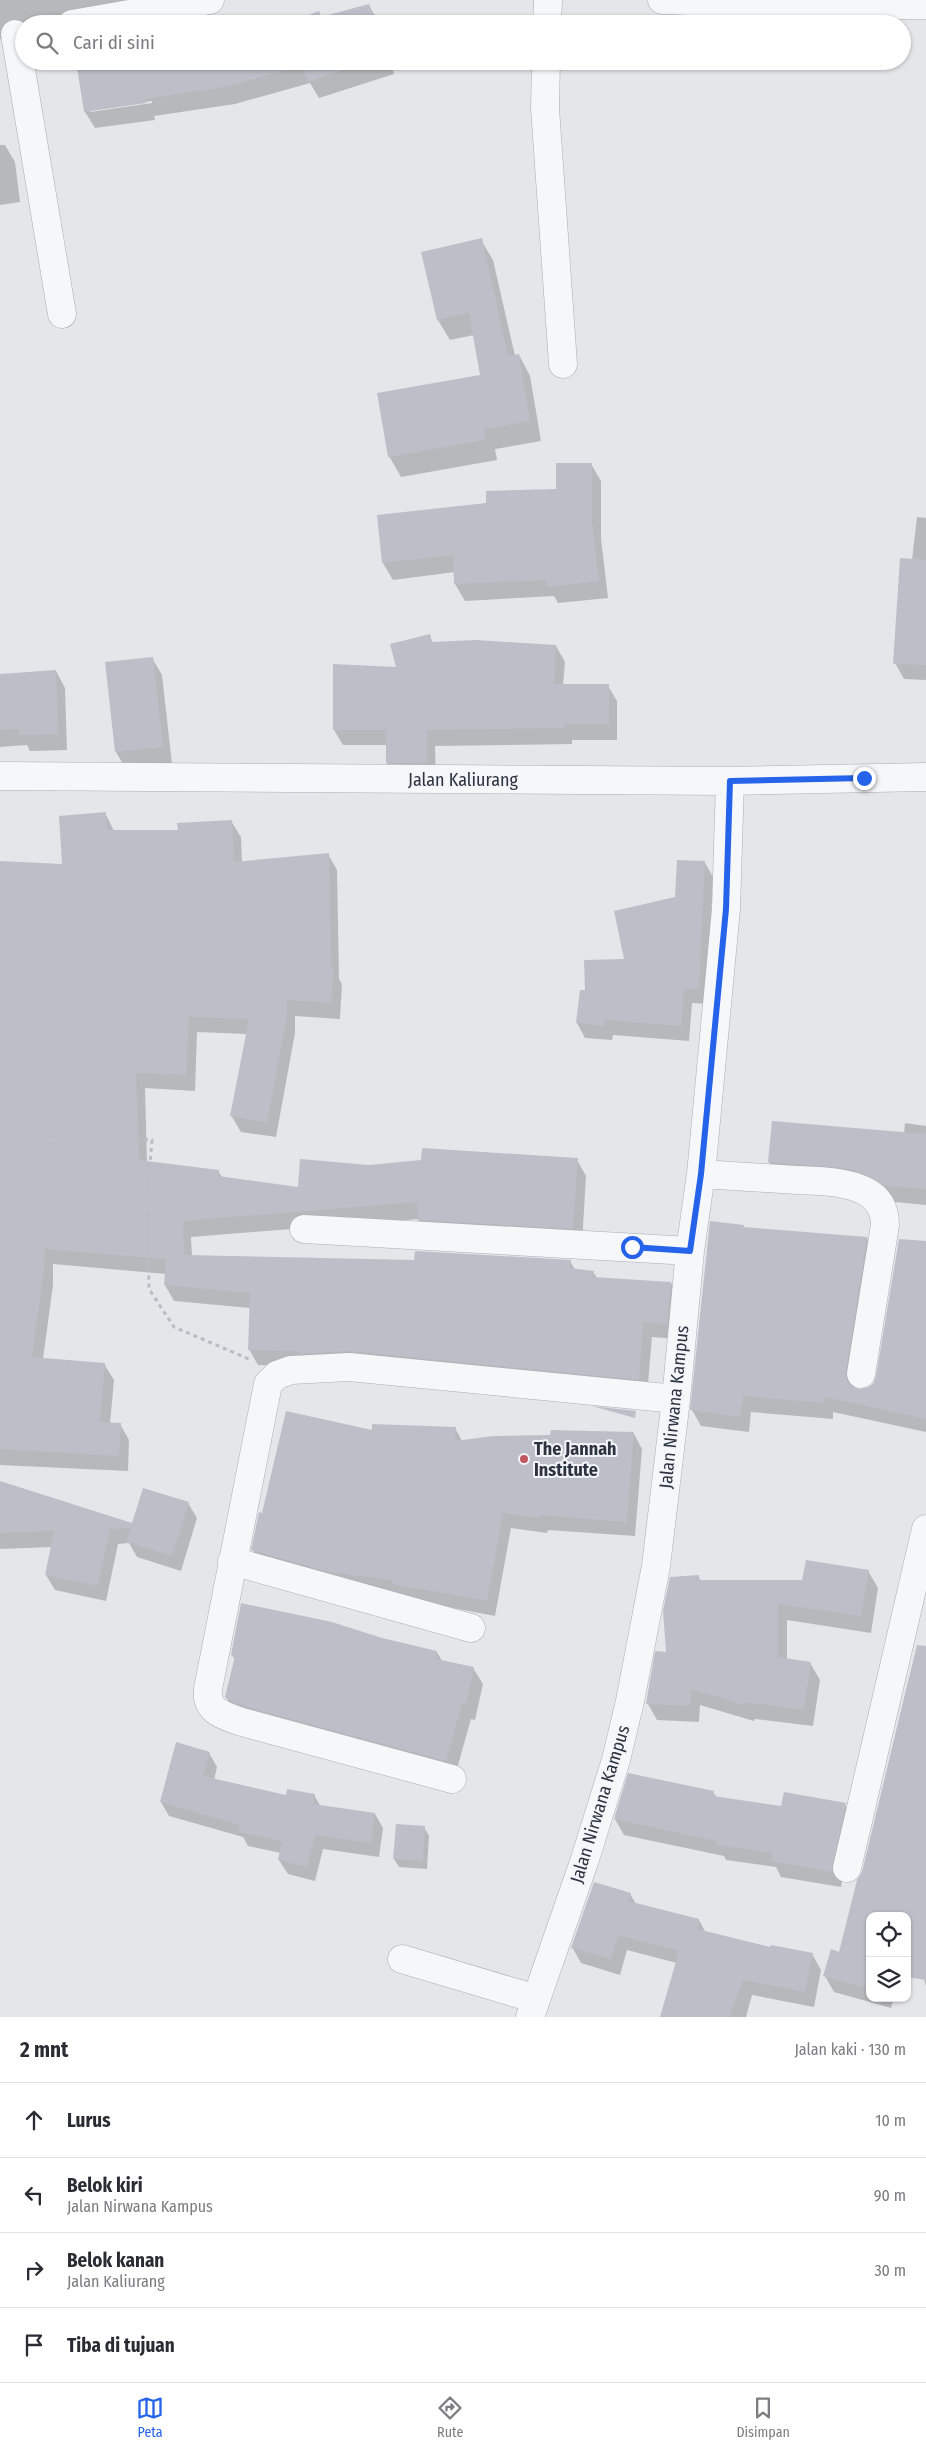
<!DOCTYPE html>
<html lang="id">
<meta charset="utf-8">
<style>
body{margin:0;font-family:"Fira Sans Condensed",sans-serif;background:#f2f2f3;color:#2b2b33}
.controls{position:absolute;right:15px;bottom:15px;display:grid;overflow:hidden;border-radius:10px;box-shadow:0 1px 4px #0004}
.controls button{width:45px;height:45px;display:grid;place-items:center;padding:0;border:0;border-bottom:1px solid #e1e1e2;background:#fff;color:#2b2b33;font:25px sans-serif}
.stop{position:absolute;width:15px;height:15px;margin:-11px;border:4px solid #2563eb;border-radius:50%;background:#fff}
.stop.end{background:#2563eb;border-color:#fff;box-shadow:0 1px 5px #0008}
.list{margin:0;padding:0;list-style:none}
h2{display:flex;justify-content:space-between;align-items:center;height:65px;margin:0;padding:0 20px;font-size:21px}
h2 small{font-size:16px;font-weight:400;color:#7c7c81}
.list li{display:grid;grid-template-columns:32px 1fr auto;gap:15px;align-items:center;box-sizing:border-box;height:75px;padding:0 20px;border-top:1px solid #e1e1e2}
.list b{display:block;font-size:19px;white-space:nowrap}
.list p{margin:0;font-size:16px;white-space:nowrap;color:#7c7c81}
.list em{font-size:16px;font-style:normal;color:#7c7c81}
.icon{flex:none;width:28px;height:28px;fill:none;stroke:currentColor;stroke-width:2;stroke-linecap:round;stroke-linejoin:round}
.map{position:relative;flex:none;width:926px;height:2017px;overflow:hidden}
.search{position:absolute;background:#fff;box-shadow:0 1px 4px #0004;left:15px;right:15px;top:15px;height:55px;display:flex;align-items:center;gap:12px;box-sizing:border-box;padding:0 18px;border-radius:28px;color:#7c7c81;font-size:19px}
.sheet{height:365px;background:#fff}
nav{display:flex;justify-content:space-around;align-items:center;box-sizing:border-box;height:70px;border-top:1px solid #e1e1e2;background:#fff;font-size:14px;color:#7c7c81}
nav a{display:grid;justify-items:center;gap:2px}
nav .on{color:#2563eb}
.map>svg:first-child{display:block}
.shadow{fill:#0003;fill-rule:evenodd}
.building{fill:#bcbfc7}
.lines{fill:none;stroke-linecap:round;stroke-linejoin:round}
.minor-casing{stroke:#a9adb4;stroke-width:29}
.path{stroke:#babcc2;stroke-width:3;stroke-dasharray:4 4;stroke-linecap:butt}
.minor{stroke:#f6f7f9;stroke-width:28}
.route{stroke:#2563eb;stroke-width:6}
.poi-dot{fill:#c15760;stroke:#f3f5f8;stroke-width:2}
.labels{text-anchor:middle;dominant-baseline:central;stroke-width:4;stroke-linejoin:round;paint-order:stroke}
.street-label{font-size:18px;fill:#2d3341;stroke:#f3f5f8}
.poi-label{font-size:18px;font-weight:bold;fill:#2d3341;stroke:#f3f5f8;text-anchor:start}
</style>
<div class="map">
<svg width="926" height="2017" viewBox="0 0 926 2017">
<rect width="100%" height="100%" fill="#e4e6ea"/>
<!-- shadow -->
<path class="shadow" d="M 0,0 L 186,0 L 79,24 L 24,24 L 24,38 L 19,40 L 0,39 Z
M 369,5 L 379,24 L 290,24 L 319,13 L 322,18 Z
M 275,19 L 278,24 L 257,24 Z
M 92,61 L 390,61 L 394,74 L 319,98 L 310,83 L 235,104 L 154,116 L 155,120 L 95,128 L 85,112 ZM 152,101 L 152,103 L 90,112 L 90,110 Z
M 0,145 L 5,145 L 15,162 L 20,202 L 0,205 Z
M 481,240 L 493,260 L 515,356 L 519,355 L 530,376 L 541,441 L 495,449 L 497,460 L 401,477 L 389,456 L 481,376 L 474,335 L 450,340 L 438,320 Z
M 591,464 L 601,481 L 601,538 L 608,598 L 558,603 L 554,596 L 465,601 L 455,584 L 455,572 L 393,580 L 383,563 L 487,504 L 557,491 Z
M 917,517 L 926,518 L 926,680 L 904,679 L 895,663 L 912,560 Z
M 429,635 L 433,643 L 556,646 L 565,662 L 563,685 L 608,686 L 617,701 L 617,740 L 572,740 L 572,744 L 435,746 L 436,779 L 397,779 L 387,763 L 387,745 L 343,745 L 334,730 Z
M 152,658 L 162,675 L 172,764 L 126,769 L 116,752 L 106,663 Z
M 56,671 L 65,688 L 67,750 L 30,751 L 27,745 L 0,747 L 0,675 Z
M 105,813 L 114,831 L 179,831 L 231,821 L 241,837 L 242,862 L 328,854 L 337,870 L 339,979 L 342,984 L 340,1019 L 295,1016 L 295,1033 L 276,1137 L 241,1132 L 231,1115 L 247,1034 L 197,1032 L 195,1091 L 145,1088 L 147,1163 L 218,1171 L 222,1177 L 299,1188 L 369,1167 L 577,1160 L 586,1176 L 582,1244 L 428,1236 L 418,1219 L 191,1237 L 192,1256 L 416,1261 L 570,1261 L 575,1270 L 593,1272 L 597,1278 L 671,1283 L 680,1299 L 676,1339 L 652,1337 L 647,1395 L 308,1366 L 258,1365 L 249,1349 L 250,1308 L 174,1301 L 165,1285 L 166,1274 L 53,1264 L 53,1285 L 43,1359 L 104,1364 L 114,1380 L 110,1424 L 120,1424 L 129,1440 L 128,1471 L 0,1465 L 0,862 L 64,865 Z
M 705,863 L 713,877 L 707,1004 L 692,1003 L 689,1041 L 613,1035 L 612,1040 L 585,1038 L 577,1023 L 587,992 L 625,960 Z
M 773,1122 L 904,1134 L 905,1123 L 926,1126 L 926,1205 L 895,1202 L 875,1190 L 779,1179 L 769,1162 Z
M 745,1229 L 867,1238 L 876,1254 L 854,1389 L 867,1390 L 874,1385 L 926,1242 L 926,1432 L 833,1412 L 833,1419 L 751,1412 L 749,1432 L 701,1426 L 692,1410 Z
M 455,1428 L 462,1441 L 634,1434 L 642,1449 L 635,1536 L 548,1530 L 547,1533 L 511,1528 L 495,1616 L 401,1598 L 261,1565 L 253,1550 L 263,1515 L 373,1432 Z
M 0,1482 L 133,1525 L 188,1503 L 197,1518 L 181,1571 L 137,1557 L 129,1543 L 118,1544 L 106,1601 L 55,1590 L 46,1575 L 52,1547 L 0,1549 Z
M 868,1571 L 878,1588 L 871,1633 L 787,1620 L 787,1660 L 810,1663 L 820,1680 L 813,1726 L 755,1719 L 754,1721 L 700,1705 L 699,1722 L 657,1720 L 648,1704 L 698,1576 L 701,1581 L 803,1581 Z
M 382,1639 L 437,1652 L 442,1661 L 473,1668 L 483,1684 L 475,1720 L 471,1719 L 455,1776 L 235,1713 L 226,1697 L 235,1660 L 232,1655 Z
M 908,1682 L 926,1686 L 926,1986 L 907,1916 L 870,1916 L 870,1998 L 894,1998 L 891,2008 L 834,1992 L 825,1976 L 840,1953 L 863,1872 Z
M 209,1753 L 217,1767 L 214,1780 L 287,1797 L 314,1795 L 321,1807 L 375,1814 L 383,1828 L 379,1857 L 323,1849 L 315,1881 L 288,1874 L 279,1860 L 281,1853 L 248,1846 L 243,1837 L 169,1816 L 161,1802 Z
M 713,1792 L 717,1798 L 782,1807 L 845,1805 L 854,1820 L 841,1887 L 781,1877 L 776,1867 L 726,1860 L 724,1856 L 624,1835 L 615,1819 Z
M 424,1827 L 429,1836 L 427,1869 L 399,1867 L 394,1859 Z
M 630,1894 L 636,1904 L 699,1920 L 706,1933 L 771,1948 L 812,1954 L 821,1970 L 814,2007 L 752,1995 L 746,2017 L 662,2017 L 677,1963 L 627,1950 L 620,1975 L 581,1963 L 572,1947 Z"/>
<!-- building -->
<path class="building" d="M 369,4 L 375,24 L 286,24 L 319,11 L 321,17 Z
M 76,61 L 369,61 L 308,82 L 302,66 L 225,87 L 145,99 L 146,103 L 84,112 Z
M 482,238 L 508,356 L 519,354 L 530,421 L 484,429 L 486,440 L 388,457 L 377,393 L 480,375 L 469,313 L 437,320 L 421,252 Z
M 556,463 L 592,463 L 592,520 L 599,581 L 547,587 L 546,580 L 454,584 L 453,555 L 382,563 L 377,515 L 486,503 L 486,491 L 556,489 Z
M 900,558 L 926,560 L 926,665 L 893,664 Z
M 430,634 L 432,642 L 476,640 L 556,645 L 554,684 L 609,684 L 609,724 L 564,724 L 564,728 L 427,730 L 427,763 L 386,763 L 386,730 L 333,730 L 333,664 L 396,667 L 390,644 Z
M 153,657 L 163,747 L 115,752 L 105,662 Z
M 56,670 L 58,734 L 19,735 L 19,729 L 0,730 L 0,674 Z
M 106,812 L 107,830 L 178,830 L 177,823 L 232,820 L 234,862 L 329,853 L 331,967 L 334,967 L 331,1003 L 287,1000 L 287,1017 L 267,1122 L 230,1116 L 249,1019 L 189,1017 L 186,1075 L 136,1073 L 139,1160 L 219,1170 L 218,1176 L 298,1187 L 300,1159 L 369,1165 L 421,1160 L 422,1148 L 578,1158 L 573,1229 L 417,1220 L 418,1202 L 183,1221 L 184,1255 L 414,1260 L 415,1251 L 571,1260 L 570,1268 L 594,1271 L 593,1277 L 671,1282 L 667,1324 L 643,1322 L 639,1380 L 350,1351 L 299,1354 L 299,1351 L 248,1350 L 250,1293 L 164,1285 L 166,1259 L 45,1249 L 44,1269 L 32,1357 L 105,1363 L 100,1422 L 121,1423 L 119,1456 L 0,1449 L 0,861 L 62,864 L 59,816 Z
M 677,860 L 705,861 L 699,989 L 684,989 L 681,1026 L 605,1020 L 604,1026 L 576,1023 L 580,990 L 585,990 L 584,960 L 624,959 L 614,911 L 675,897 Z
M 772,1121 L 926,1134 L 926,1189 L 885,1186 L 864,1173 L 843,1168 L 768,1162 Z
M 710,1221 L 744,1225 L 744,1227 L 867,1237 L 846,1372 L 846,1379 L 851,1386 L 859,1389 L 867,1388 L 873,1384 L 876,1376 L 899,1239 L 926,1241 L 926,1419 L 825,1397 L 824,1403 L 743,1396 L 740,1417 L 690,1410 Z
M 592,1406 L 636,1411 L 635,1418 Z
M 286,1411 L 372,1430 L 372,1424 L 456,1427 L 455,1441 L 493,1436 L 550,1435 L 551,1430 L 634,1432 L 627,1522 L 540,1515 L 539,1518 L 503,1513 L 487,1601 L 392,1584 L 392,1580 L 328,1572 L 251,1550 L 259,1512 L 262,1513 Z
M 0,1481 L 132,1523 L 143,1488 L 189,1502 L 172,1556 L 126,1542 L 131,1528 L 110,1529 L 98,1586 L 45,1575 L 54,1531 L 0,1533 Z
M 806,1560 L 869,1570 L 861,1616 L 778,1604 L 778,1657 L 811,1662 L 804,1710 L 745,1702 L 744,1705 L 691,1689 L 690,1706 L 646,1704 L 655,1651 L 666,1652 L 663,1611 L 670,1577 L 699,1575 L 699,1580 L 802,1580 Z
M 241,1603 L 332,1622 L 382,1638 L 437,1651 L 436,1659 L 474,1667 L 466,1704 L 462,1704 L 446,1761 L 247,1707 L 227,1699 L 225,1697 L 235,1656 L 231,1655 Z
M 917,1645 L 926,1646 L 926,1980 L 907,1977 L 907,1916 L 870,1916 L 870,1989 L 823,1976 L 831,1949 L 839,1952 L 857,1880 L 862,1872 Z
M 176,1742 L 210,1752 L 203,1776 L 286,1795 L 287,1789 L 315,1794 L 313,1804 L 375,1813 L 371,1843 L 315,1835 L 307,1867 L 278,1860 L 282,1841 L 238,1832 L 240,1825 L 160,1802 Z
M 628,1773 L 714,1791 L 713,1796 L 781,1806 L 784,1792 L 846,1803 L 832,1872 L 771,1861 L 773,1853 L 716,1845 L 716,1841 L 614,1819 Z
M 396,1824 L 425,1826 L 423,1861 L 393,1859 Z
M 594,1882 L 631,1893 L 628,1901 L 699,1919 L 697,1929 L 770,1947 L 771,1945 L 813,1953 L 805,1992 L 743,1980 L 729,2017 L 660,2017 L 679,1951 L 618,1935 L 611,1959 L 571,1948 Z"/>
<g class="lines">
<defs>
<path id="minor" d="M 662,0 L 796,5 L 926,5
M 72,24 L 210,0
M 547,24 L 548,0
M 15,34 L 62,314
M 546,61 L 545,108 L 563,364
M 0,776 L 730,781 L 926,777
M 701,1174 C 733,1176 765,1178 797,1180 C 818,1181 846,1181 865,1191 C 879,1198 885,1210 885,1225 L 861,1374
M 304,1229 L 690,1251
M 232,1561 L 471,1628
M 452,1779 L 242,1722 C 225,1716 205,1712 208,1689 L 268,1384 L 277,1375 L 291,1370 L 349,1367 L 676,1399
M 847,1868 L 926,1529
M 402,1959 L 536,1999
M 530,2017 L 584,1862 L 616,1760 L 630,1701 L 656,1566 L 676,1399 L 690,1251 L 701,1174 L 726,909 L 730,781"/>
</defs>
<!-- minor casing -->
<use href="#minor" class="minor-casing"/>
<!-- path -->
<path class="path" d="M 0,1133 L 152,1140 L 147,1198 L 149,1289 L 174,1327 L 249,1359"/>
<!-- minor -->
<use href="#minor" class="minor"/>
</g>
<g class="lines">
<!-- route -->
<path class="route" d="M 632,1247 L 690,1251 L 701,1174 L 726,909 L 730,781 L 864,778"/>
</g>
<!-- markers -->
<circle class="poi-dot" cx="524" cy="1459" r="5"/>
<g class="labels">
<!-- street labels -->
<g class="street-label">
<text x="463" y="780">Jalan Kaliurang</text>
<text transform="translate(674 1407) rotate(-84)">Jalan Nirwana Kampus</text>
<text transform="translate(600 1804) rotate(-73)">Jalan Nirwana Kampus</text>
</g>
<!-- poi labels -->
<g class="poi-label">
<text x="534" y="1449">The Jannah<tspan x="534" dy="21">Institute</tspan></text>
</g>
</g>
</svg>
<div class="controls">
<button><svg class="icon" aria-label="locate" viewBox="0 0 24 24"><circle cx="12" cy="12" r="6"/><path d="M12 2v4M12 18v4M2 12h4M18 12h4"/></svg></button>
<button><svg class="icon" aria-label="layers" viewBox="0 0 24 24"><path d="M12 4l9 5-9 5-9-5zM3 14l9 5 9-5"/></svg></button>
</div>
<div class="stop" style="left:632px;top:1247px"></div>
<div class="stop end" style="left:864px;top:778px"></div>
<div class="search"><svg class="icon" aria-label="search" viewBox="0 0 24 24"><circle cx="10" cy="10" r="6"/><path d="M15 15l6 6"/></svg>Cari di sini</div>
</div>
<section class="sheet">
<h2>2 mnt<small>Jalan kaki · 130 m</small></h2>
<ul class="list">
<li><svg class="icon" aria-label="ahead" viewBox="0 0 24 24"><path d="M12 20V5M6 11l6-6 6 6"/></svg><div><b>Lurus</b></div><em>10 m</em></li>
<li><svg class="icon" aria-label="left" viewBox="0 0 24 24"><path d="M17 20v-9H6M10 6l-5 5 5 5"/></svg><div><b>Belok kiri</b><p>Jalan Nirwana Kampus</p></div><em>90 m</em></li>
<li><svg class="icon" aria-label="right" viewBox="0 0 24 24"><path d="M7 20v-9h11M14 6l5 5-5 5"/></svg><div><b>Belok kanan</b><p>Jalan Kaliurang</p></div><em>30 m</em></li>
<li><svg class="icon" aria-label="arrive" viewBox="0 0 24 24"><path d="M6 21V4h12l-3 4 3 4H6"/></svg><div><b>Tiba di tujuan</b></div></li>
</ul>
</section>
<nav>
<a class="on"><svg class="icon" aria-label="map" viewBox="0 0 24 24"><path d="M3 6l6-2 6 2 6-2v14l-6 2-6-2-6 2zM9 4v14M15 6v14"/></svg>Peta</a>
<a><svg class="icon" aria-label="directions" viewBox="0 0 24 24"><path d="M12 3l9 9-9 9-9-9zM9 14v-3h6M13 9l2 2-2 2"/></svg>Rute</a>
<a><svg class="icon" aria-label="saved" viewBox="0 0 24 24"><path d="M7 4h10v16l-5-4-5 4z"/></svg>Disimpan</a>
</nav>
